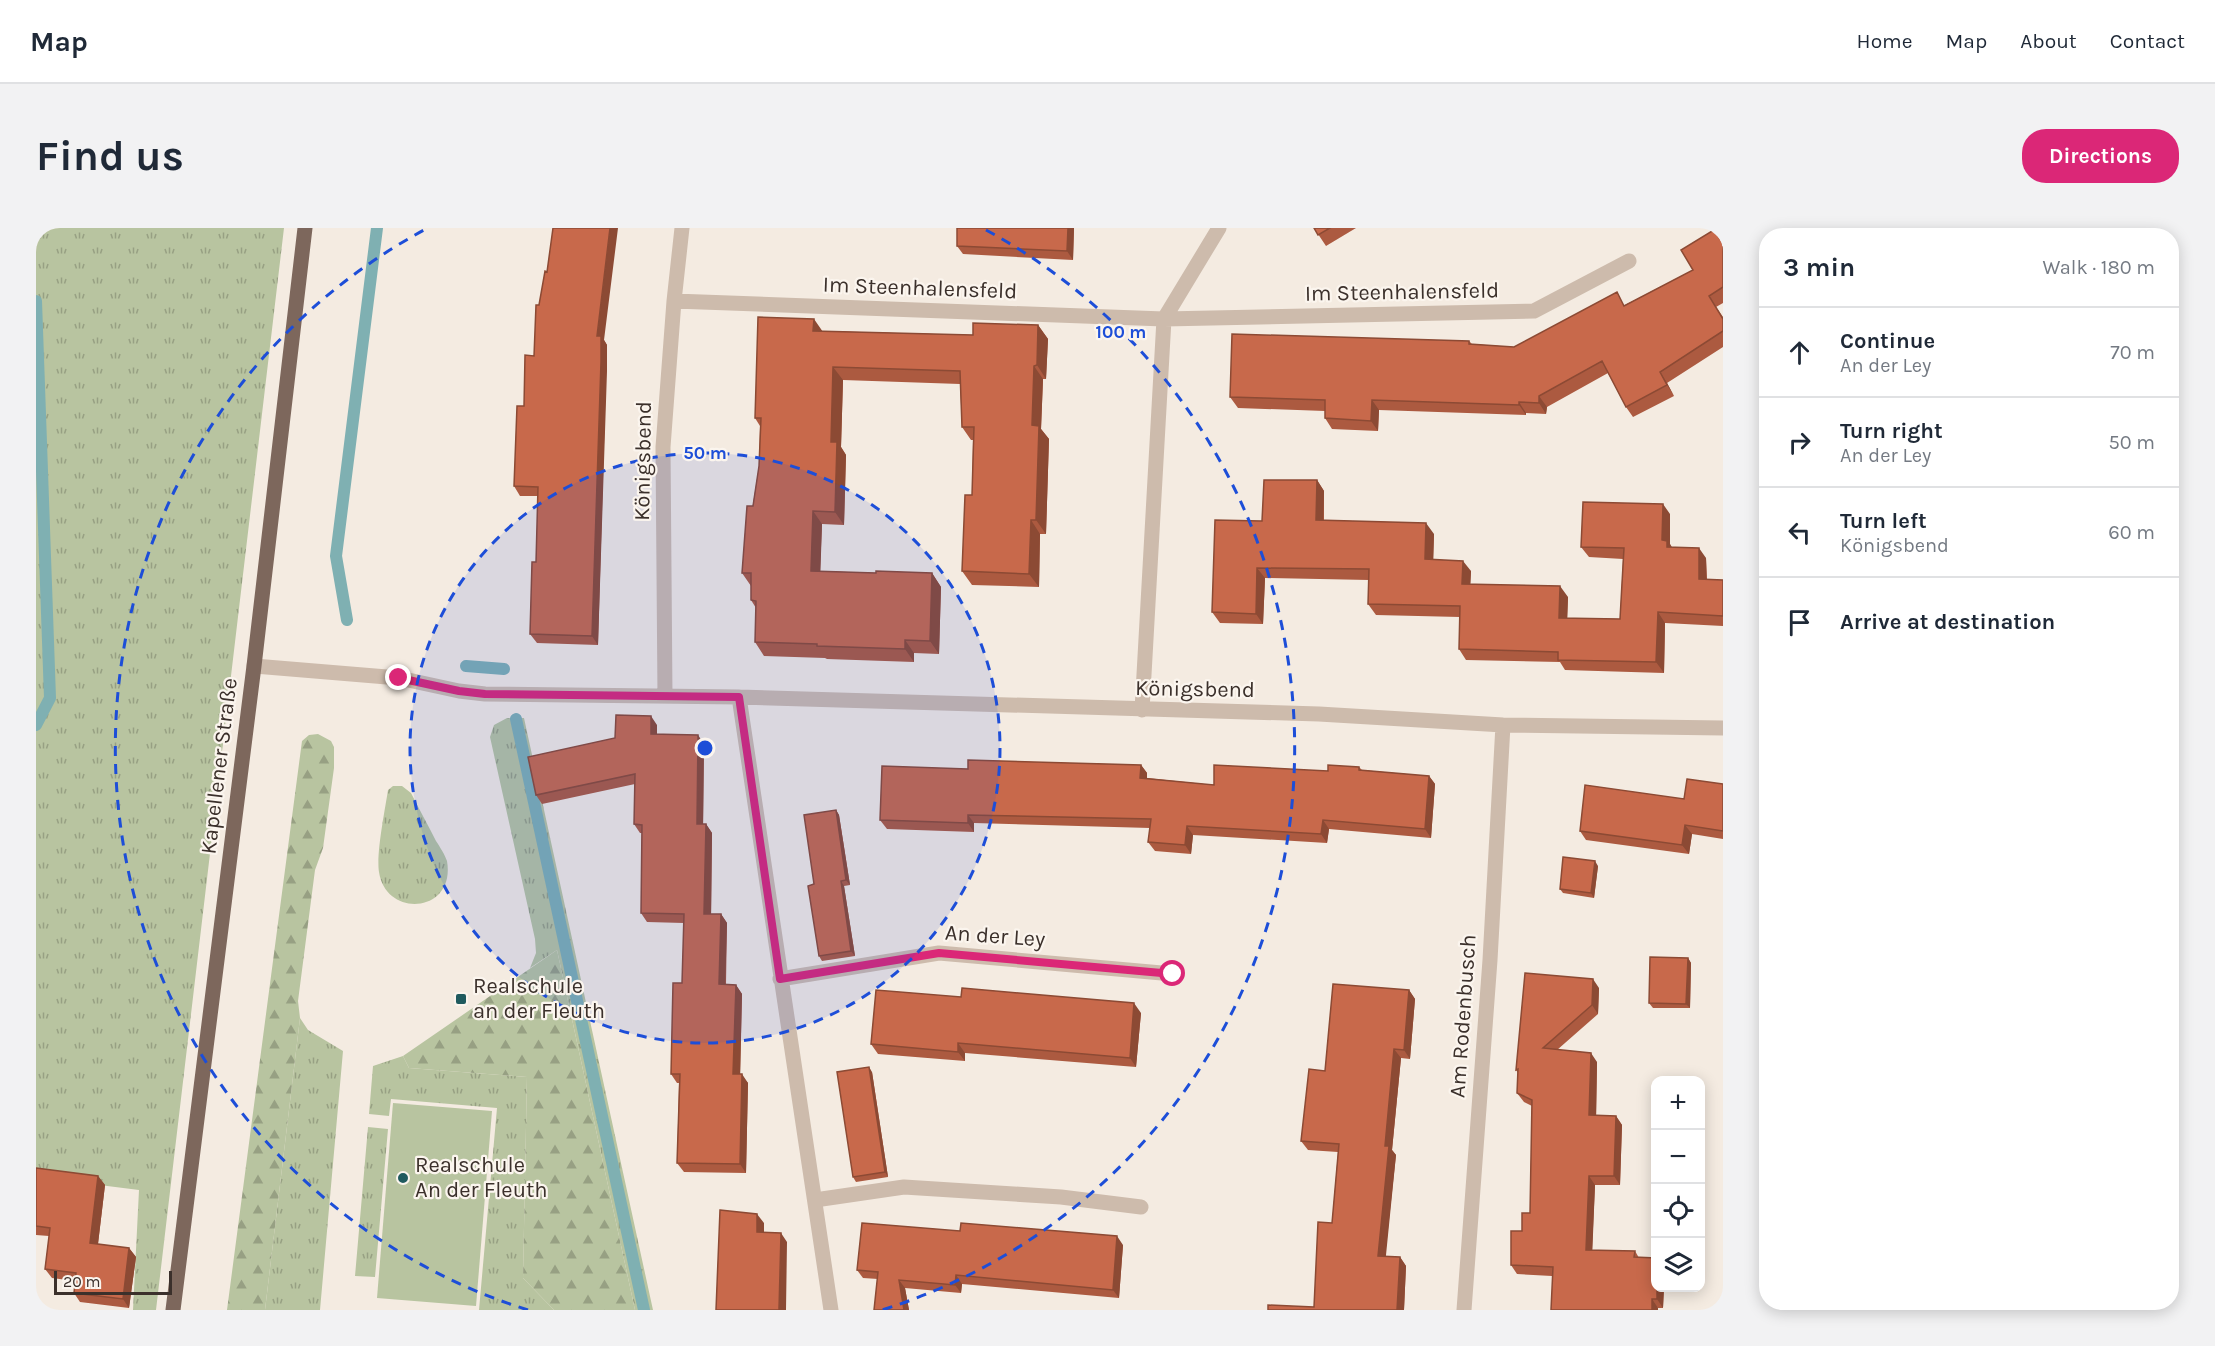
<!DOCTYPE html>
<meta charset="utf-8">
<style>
body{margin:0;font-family:Karla,sans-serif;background:#f2f2f3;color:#1f2937}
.controls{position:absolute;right:18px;bottom:18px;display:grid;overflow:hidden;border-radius:12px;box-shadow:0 3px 15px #0003}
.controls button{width:54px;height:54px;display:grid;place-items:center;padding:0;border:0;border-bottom:2px solid #e0e1e3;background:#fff;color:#1f2937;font:30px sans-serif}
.scale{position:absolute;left:18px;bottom:15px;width:118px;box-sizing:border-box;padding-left:6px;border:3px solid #3b302b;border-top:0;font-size:16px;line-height:21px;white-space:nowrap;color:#3b302b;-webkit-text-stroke:4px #fbf5ee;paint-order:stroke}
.stop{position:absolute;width:18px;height:18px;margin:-14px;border:4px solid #db2777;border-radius:50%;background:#fff}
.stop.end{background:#db2777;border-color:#fff;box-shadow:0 2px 6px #0008}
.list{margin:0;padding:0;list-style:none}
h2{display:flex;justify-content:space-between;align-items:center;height:78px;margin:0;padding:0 24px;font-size:26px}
h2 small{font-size:20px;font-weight:400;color:#747a83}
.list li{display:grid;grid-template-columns:39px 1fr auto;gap:18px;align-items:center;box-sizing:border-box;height:90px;padding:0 24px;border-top:2px solid #e0e1e3}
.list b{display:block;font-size:22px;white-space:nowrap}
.list p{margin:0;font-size:20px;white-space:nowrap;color:#747a83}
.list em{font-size:20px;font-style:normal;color:#747a83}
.icon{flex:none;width:33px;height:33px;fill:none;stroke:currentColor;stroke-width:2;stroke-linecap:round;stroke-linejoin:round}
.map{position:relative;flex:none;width:1687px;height:1082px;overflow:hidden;border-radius:24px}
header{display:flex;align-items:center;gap:36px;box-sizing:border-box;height:84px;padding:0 30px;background:#fff;border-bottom:2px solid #e0e1e3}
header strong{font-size:28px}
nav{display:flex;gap:33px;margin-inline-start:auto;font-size:21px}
.intro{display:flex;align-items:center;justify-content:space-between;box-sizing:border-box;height:144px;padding:0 36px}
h1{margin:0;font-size:42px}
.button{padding:15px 27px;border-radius:24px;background:#db2777;color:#fff;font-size:21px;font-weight:700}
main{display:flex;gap:36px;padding:0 36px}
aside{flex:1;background:#fff;border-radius:24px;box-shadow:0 3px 15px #0003}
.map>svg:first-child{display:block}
.grass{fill:url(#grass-tufts)}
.forest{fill:url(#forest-firs)}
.park{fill:#b8c4a0}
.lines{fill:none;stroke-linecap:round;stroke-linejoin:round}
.stream{stroke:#7fb0b2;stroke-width:12}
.minor{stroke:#cdbbac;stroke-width:15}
.major{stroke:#7d675c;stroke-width:15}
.wall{fill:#ac5a40}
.shaded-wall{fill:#8c4a34}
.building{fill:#c8694b;stroke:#8c4a34;stroke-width:1.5}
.route{stroke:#db2777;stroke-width:8}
.ring{fill:none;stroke:#1d4ed8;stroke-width:3;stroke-dasharray:10 8}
.poi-dot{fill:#1f5a5e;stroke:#fbf5ee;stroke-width:2}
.labels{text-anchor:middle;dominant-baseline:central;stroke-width:4.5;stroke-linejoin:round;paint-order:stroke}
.street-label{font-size:22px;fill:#3b302b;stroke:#fbf5ee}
.poi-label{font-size:22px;fill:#3b302b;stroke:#fbf5ee;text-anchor:start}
.centre{fill:#1d4ed8;stroke:#fbf5ee;stroke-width:3}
.ring-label{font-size:18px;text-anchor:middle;font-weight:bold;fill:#1d4ed8;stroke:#fbf5ee;stroke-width:4.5;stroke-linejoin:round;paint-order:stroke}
</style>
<header>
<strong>Map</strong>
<nav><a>Home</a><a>Map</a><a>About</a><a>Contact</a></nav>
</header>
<div class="intro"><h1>Find us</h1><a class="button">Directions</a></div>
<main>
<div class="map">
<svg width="1687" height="1082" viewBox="0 0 1687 1082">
<defs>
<pattern id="grass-tufts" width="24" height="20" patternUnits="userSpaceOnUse" patternTransform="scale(1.5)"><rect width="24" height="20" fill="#b8c4a0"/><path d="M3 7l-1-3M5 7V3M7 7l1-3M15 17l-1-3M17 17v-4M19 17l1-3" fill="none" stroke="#97a083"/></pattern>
<pattern id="forest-firs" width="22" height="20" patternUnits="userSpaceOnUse" patternTransform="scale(1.5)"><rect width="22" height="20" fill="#b8c4a0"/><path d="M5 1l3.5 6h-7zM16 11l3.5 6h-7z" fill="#97a083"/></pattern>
</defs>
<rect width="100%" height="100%" fill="#f4ebe1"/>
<!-- grass -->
<path class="grass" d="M 0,0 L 248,0 L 120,1082 L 97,1082 L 103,962 L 0,949 Z
M 471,490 L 488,490 L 617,1082 L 599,1082 L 521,722 L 494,740 L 500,725 L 499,711 L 454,509 L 458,497 Z
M 357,558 L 366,558 L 375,565 C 383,581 392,597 400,613 C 404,619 409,627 411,633 C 420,685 350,691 343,644 C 340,626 349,582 352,562 Z
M 264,790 L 272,802 L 307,823 L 284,1082 L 229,1082 Z
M 367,828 L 373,840 L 491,849 L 487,1050 L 518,1082 L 443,1082 L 461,880 L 355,871 L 353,888 L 333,886 L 337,838 Z
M 332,899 L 352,901 L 339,1049 L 319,1048 Z"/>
<!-- forest -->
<path class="forest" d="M 282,506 L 295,513 L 298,519 L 298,540 L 287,620 L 279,642 L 262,773 L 264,790 L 229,1082 L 191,1082 L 266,513 L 273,507 Z
M 521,722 L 599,1082 L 518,1082 L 487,1050 L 491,849 L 373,840 L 367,828 Z"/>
<!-- park -->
<path class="park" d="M 357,875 L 456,883 L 440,1078 L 341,1070 Z"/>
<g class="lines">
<!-- stream -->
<path class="stream" d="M 0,73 L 14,470 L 0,497
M 311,392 L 300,328 L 341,0
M 430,438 L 468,441
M 480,491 L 608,1082"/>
<!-- minor -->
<path class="minor" d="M 638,73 L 1128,91 L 1498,83 L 1593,33
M 218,438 L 363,450 L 423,463 L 449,466 L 703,469 L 1283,486 L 1467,497 L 1687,500
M 629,468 L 627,219 L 638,73 L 646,0
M 703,469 L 795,1082
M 1106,482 L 1128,91 L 1183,0
M 744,751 L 903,725 L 1137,746
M 779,972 L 868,959 L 1025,969 L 1105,979
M 1428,1082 L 1454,732 L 1467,497"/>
<!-- major -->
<path class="major" d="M 137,1082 L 218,438 L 269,0"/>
</g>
<!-- wall -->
<path class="wall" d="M 921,0 L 1038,0 L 1037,32 L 927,26 L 921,18 Z
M 1278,0 L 1320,0 L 1290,18 Z
M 1687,0 L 1687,75 L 1680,79 L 1687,89 L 1687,119 L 1631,155 L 1638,168 L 1597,189 L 1590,179 L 1572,145 L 1511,179 L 1510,186 L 1490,185 L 1490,187 L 1343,182 L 1342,203 L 1296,201 L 1289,190 L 1289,183 L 1202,180 L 1194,169 L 1433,113 L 1436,116 L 1478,119 L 1589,77 L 1657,42 Z
M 503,77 L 568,112 L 571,117 L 562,417 L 501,415 L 494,406 L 500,334 L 502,268 L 484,268 L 478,258 L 488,178 L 498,128 Z
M 1002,97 L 1012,111 L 1010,151 L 1007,151 L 1005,201 L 1013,211 L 1010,306 L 1004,306 L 1003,359 L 936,357 L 926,343 L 936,267 L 937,212 L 935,212 L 926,199 L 924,156 L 807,152 L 805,219 L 810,227 L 808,297 L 786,296 L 784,343 L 840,345 L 896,345 L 905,359 L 903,426 L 878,425 L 878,434 L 791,431 L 789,430 L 728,428 L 719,414 L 720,380 L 715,372 L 715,358 L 706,345 L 723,238 L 724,198 L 719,190 L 786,103 L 937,107 Z
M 1281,252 L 1288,263 L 1288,292 L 1398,306 L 1397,332 L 1435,343 L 1434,356 L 1532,369 L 1531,390 L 1584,391 L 1587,331 L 1553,329 L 1545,319 L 1634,286 L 1634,316 L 1635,319 L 1670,330 L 1671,352 L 1687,352 L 1687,398 L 1629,395 L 1628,445 L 1529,442 L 1524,434 L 1430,432 L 1423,421 L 1424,389 L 1340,387 L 1332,376 L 1333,352 L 1229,350 L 1227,396 L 1184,395 L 1176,384 L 1226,293 Z
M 621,497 L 621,506 L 668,516 L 667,596 L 670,596 L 676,605 L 675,686 L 685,686 L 691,695 L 690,756 L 700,757 L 706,766 L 704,846 L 712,855 L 710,945 L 648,944 L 641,935 L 643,855 L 641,855 L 635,846 L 646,755 L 648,695 L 611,694 L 605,685 L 606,605 L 604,605 L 598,596 L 599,556 L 506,576 L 500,567 L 579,510 Z
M 1105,537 L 1111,545 L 1111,550 L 1178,557 L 1323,539 L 1326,542 L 1393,548 L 1399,556 L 1395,610 L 1293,601 L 1291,615 L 1157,607 L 1155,626 L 1119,623 L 1112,614 L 1114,600 L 938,595 L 938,604 L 851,601 L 844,592 L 932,541 Z
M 1687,556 L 1687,611 L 1656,606 L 1653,626 L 1550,612 L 1544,603 L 1648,571 Z
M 800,582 L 803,587 L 814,657 L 808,658 L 819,728 L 786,733 L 783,728 L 778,656 Z
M 1562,638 L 1558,670 L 1527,665 L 1524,661 Z
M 1652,730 L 1655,735 L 1654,780 L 1617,780 L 1613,775 Z
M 1563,760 L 1562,786 L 1521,822 L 1561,834 L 1560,887 L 1580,888 L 1586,897 L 1584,957 L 1559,957 L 1556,1022 L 1599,1023 L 1620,1059 L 1628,1059 L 1627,1080 L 1622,1080 L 1516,1048 L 1481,1046 L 1475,1037 L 1486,1003 L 1494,985 L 1496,878 L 1488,874 L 1481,865 L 1482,845 L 1480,842 Z
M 1373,762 L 1379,771 L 1374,831 L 1365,830 L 1356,922 L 1360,927 L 1349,1029 L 1364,1029 L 1370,1038 L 1368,1082 L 1232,1082 L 1278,1079 L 1296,995 L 1302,924 L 1272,922 L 1265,913 L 1289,843 Z
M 1105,785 L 1100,839 L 929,825 L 929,833 L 842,826 L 835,816 Z
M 836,844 L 852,949 L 820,954 L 817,949 Z
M 0,940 L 62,948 L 69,957 L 62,1016 L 93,1020 L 100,1029 L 93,1080 L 44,1074 L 38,1065 L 39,1053 L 16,1050 L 9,1041 L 13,1008 L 0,1007 Z
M 1087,1017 L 1083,1070 L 926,1056 L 925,1065 L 869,1060 L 873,1082 L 838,1082 L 842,1051 L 827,1050 L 821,1042 Z"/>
<!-- shaded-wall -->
<path class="shaded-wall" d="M 574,0 L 582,0 L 568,112 L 571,117 L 571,143 L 562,417 L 556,408 L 561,108 Z
M 1032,0 L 1038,0 L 1037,32 L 1031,23 Z
M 778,91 L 787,104 L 777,103 Z
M 1002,97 L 1012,111 L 1010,151 L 1001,137 Z
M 998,138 L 1007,151 L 1005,201 L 1013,211 L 1010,306 L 1000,292 L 996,197 Z
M 797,139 L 807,152 L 805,219 L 810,227 L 808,297 L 799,284 L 795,214 Z
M 1624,144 L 1631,155 L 1638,168 L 1631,157 Z
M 1503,168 L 1511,179 L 1510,186 L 1503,175 Z
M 1336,172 L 1343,182 L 1342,203 L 1335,193 Z
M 1483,174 L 1490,185 L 1490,187 L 1483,177 Z
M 1281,252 L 1288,263 L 1287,303 L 1280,292 Z
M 1627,276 L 1634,286 L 1634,316 L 1639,324 L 1638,330 L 1626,312 Z
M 777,283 L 786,296 L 784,356 L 775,343 Z
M 995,292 L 1004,306 L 1003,359 L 993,346 Z
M 1390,295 L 1398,306 L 1397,342 L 1389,331 Z
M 1663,320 L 1670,330 L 1671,362 L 1663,351 Z
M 1427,333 L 1435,343 L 1434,367 L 1426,356 Z
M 1221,340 L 1229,350 L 1227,396 L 1220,386 Z
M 896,345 L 905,359 L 903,426 L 894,413 Z
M 1524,358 L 1532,369 L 1531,400 L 1523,390 Z
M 1622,384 L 1629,395 L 1628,445 L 1620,434 Z
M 869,412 L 878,425 L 878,434 L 869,421 Z
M 615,488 L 621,497 L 621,515 L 615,506 Z
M 662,507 L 668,516 L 667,605 L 661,596 Z
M 1105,537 L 1111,545 L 1111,559 L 1104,550 Z
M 1393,548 L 1399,556 L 1395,610 L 1389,601 Z
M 800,582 L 803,587 L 814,657 L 810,652 Z
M 932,587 L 938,595 L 938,604 L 932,595 Z
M 1287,592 L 1293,601 L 1291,615 L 1285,606 Z
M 670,596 L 676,605 L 675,695 L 668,686 Z
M 1649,597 L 1656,606 L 1653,626 L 1646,617 Z
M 1151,598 L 1157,607 L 1155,626 L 1149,617 Z
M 1559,633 L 1562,638 L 1558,670 L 1555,665 Z
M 805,653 L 808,658 L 819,728 L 815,723 Z
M 685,686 L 691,695 L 689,765 L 683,756 Z
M 1652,730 L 1655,735 L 1654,780 L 1650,776 Z
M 1557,751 L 1563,760 L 1562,786 L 1556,777 Z
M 700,757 L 706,766 L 704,855 L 697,846 Z
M 1373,762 L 1379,771 L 1374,831 L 1368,822 Z
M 1098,775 L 1105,785 L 1100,839 L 1094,830 Z
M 922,815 L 929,825 L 929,833 L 922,824 Z
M 1358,821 L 1365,830 L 1356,922 L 1360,927 L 1349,1037 L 1342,1028 L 1349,918 Z
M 1555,825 L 1561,834 L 1560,896 L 1553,887 Z
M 833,839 L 836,844 L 852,949 L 849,944 Z
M 706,846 L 712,855 L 710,945 L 704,936 Z
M 1580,888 L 1586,897 L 1584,957 L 1578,948 Z
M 62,948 L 69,957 L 61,1024 L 54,1015 Z
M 1553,948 L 1559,957 L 1556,1031 L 1550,1022 Z
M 721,986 L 728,995 L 728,1013 L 721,1004 Z
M 745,1005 L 751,1014 L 750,1082 L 743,1082 Z
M 1081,1008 L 1087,1017 L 1083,1070 L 1077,1062 Z
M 93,1020 L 100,1029 L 93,1080 L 87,1071 Z
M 1364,1029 L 1370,1038 L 1368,1082 L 1361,1082 Z
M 920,1047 L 926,1056 L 925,1065 L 919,1057 Z
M 863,1052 L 869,1060 L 873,1082 L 868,1082 Z
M 1621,1059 L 1628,1059 L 1627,1080 L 1621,1071 Z
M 1616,1071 L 1622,1080 L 1622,1082 L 1616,1082 Z"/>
<!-- building -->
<path class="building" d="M 517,0 L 574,0 L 561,108 L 565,108 L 565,134 L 556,408 L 494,406 L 496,334 L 500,334 L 502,259 L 478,258 L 481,178 L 488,178 L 489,127 L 498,128 L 500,77 L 503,77 L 509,43 L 511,44 Z
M 921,0 L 1032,0 L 1031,23 L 921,18 Z
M 1278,0 L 1294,0 L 1282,7 Z
M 1681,0 L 1687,0 L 1687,59 L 1673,68 L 1687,91 L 1687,103 L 1624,144 L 1631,157 L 1590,179 L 1566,133 L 1503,168 L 1503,175 L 1483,174 L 1483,177 L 1336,172 L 1335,193 L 1289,190 L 1289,172 L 1194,169 L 1196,106 L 1433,113 L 1433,116 L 1478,119 L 1581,64 L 1588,78 L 1657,42 L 1645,22 Z
M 722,89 L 778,91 L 777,103 L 937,107 L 937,95 L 1002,97 L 1001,137 L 998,138 L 996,197 L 1003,198 L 1000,292 L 995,292 L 993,346 L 926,343 L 929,267 L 936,267 L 938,199 L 926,199 L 924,143 L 797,139 L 795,214 L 801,214 L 799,284 L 777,283 L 775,343 L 840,345 L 840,343 L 896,345 L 894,413 L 869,412 L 869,421 L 781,418 L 781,416 L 719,414 L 720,373 L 715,372 L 715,345 L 706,345 L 711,278 L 717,278 L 723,238 L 725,190 L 719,190 Z
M 1228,252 L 1281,252 L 1280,292 L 1390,295 L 1389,331 L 1427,333 L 1426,356 L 1524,358 L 1523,390 L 1584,391 L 1588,320 L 1545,319 L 1547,274 L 1627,276 L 1626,312 L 1631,313 L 1631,319 L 1663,320 L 1663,351 L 1687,352 L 1687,388 L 1622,384 L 1620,434 L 1522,432 L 1522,424 L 1423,421 L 1424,378 L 1332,376 L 1333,341 L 1221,340 L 1220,386 L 1176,384 L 1179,292 L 1226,293 Z
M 580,487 L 615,488 L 615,506 L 662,507 L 661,596 L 670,596 L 668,686 L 685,686 L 683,756 L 700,757 L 697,846 L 706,846 L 704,936 L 641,935 L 644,846 L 635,846 L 637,755 L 646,755 L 648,686 L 605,685 L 606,597 L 598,596 L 599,546 L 500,567 L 492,529 L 579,510 Z
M 932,532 L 1105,537 L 1104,550 L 1178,557 L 1178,537 L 1292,543 L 1292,537 L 1323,539 L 1323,542 L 1393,548 L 1389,601 L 1287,592 L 1285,606 L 1151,598 L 1149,617 L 1112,614 L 1115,591 L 932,587 L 932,595 L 844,592 L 846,538 L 932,541 Z
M 1651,551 L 1687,556 L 1687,603 L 1649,597 L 1646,617 L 1544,603 L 1549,557 L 1648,571 Z
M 800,582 L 810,652 L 805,653 L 815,723 L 783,728 L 772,658 L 778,656 L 768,587 Z
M 1527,629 L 1559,633 L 1555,665 L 1524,661 Z
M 1614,729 L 1652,730 L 1650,776 L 1613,775 Z
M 1489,745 L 1557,751 L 1556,777 L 1507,820 L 1555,825 L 1553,887 L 1580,888 L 1578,948 L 1553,948 L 1550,1022 L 1599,1023 L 1598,1029 L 1620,1030 L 1620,1059 L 1621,1059 L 1621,1071 L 1616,1071 L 1616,1082 L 1515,1082 L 1517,1039 L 1475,1037 L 1475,1003 L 1486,1003 L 1486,985 L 1494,985 L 1496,872 L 1481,865 L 1482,841 L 1480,842 Z
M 1297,756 L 1373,762 L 1368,822 L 1358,821 L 1349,918 L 1353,918 L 1342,1028 L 1364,1029 L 1361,1082 L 1232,1082 L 1232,1077 L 1278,1079 L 1282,994 L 1296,995 L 1303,916 L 1265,913 L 1273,841 L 1289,843 Z
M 926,760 L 1098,775 L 1094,830 L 922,815 L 922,824 L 835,816 L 840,762 L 925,769 Z
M 833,839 L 849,944 L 817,949 L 801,844 Z
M 0,940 L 62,948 L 54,1015 L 93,1020 L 87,1071 L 38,1065 L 40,1045 L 9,1041 L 14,1000 L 0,998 Z
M 684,982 L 721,986 L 721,1004 L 745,1005 L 743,1082 L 680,1082 Z
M 826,995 L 924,1003 L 925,995 L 1081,1008 L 1077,1062 L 920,1047 L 919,1057 L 863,1052 L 868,1082 L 838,1082 L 842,1044 L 821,1042 Z"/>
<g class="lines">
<!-- route -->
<path class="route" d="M 363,450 L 423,463 L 449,466 L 703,469 L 744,751 L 903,725 L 1137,746"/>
</g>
<!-- distance rings -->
<circle cx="669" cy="520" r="295" fill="#1d4ed8" fill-opacity=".12"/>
<g class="ring">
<circle cx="669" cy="520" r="295"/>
<path d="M492 1082A589 589 0 0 1 388 2M950 2A589 589 0 0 1 846 1082"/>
</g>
<!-- markers -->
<g class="poi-dot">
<rect x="419" y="765" width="12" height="12" rx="3"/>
<circle cx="367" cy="950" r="6"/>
</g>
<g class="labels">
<!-- street labels -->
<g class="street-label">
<text transform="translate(884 60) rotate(2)">Im Steenhalensfeld</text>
<text transform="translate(1366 64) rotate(-1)">Im Steenhalensfeld</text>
<text transform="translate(607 233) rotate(-89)">Königsbend</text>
<text transform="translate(1159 461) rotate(1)">Königsbend</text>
<text transform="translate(183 538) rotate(-83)">Kapellener Straße</text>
<text transform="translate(959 708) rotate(4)">An der Ley</text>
<text transform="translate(1427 788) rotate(-86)">Am Rodenbusch</text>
</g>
<!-- poi labels -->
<g class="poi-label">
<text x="437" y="758">Realschule<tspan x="437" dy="25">an der Fleuth</tspan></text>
<text x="379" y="937">Realschule<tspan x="379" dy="25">An der Fleuth</tspan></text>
</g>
</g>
<circle cx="669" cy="520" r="9" class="centre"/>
<g class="ring-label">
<text x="1085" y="110">100 m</text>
<text x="669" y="231">50 m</text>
</g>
</svg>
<div class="controls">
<button>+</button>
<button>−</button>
<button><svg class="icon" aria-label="locate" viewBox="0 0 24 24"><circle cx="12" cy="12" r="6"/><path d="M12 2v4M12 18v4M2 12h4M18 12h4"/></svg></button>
<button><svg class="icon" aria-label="layers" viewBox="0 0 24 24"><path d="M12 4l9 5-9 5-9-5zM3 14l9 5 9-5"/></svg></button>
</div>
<div class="scale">20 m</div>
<div class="stop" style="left:1137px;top:746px"></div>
<div class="stop end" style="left:363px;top:450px"></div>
</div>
<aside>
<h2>3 min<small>Walk · 180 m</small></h2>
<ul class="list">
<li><svg class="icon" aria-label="ahead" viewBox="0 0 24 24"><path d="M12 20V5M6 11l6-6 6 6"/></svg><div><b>Continue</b><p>An der Ley</p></div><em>70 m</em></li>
<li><svg class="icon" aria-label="right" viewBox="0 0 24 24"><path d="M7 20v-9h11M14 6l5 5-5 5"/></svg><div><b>Turn right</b><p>An der Ley</p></div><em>50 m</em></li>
<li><svg class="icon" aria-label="left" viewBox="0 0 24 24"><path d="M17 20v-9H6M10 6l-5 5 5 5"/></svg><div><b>Turn left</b><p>Königsbend</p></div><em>60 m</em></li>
<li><svg class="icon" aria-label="arrive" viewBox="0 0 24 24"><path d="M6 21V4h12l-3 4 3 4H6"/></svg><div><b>Arrive at destination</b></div></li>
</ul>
</aside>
</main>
